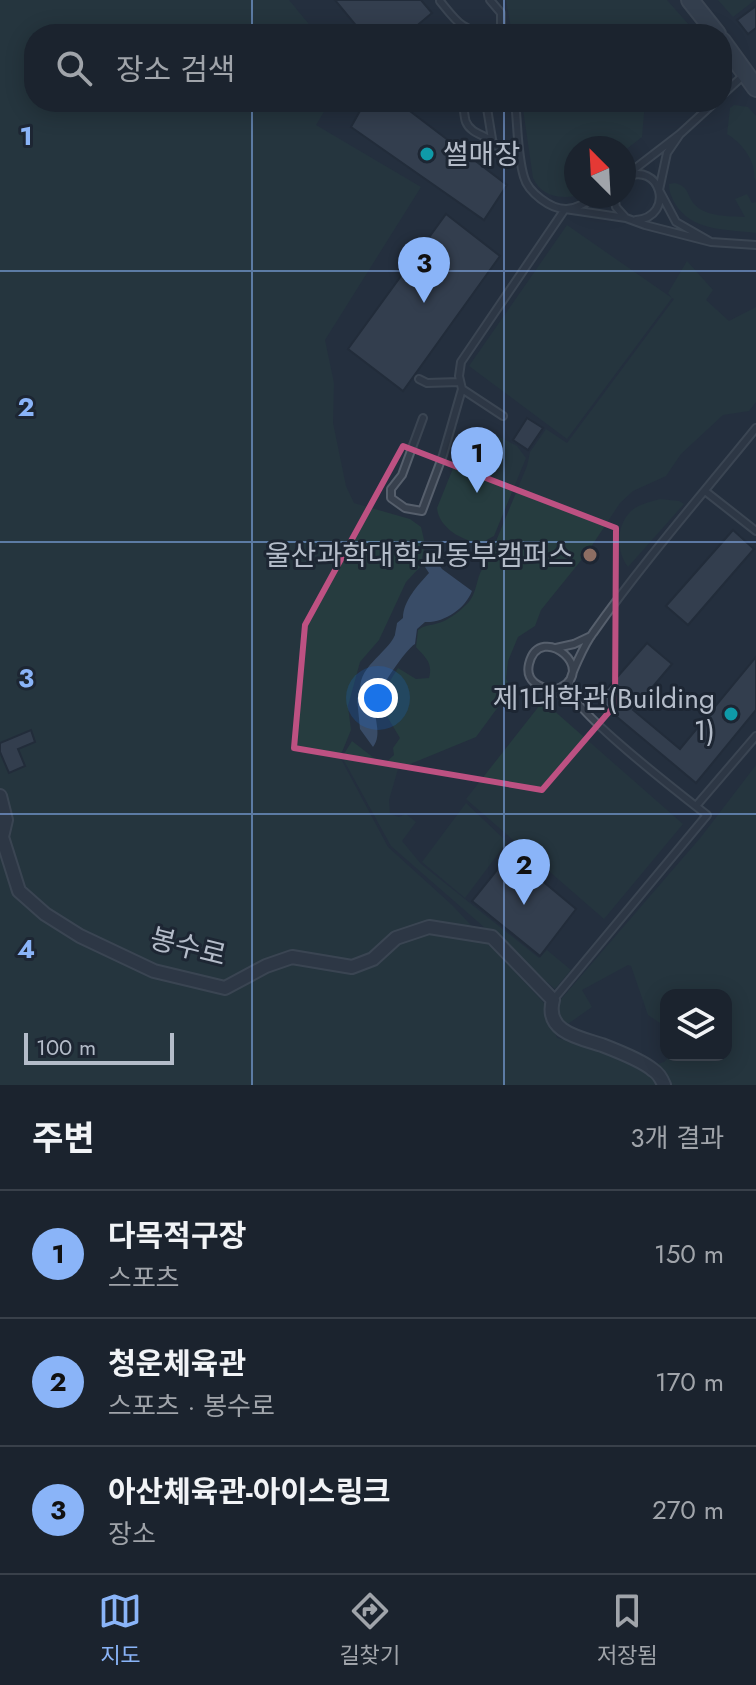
<!DOCTYPE html>
<html lang="ko">
<meta charset="utf-8">
<style>
body{margin:0;font-family:Jost,"Noto Sans KR",sans-serif;background:#282f3a;color:#f1f3f6}
.controls{position:absolute;right:24px;bottom:24px;display:grid;overflow:hidden;border-radius:16px;box-shadow:0 4px 20px #0003}
.controls button{width:72px;height:72px;display:grid;place-items:center;padding:0;border:0;border-bottom:2px solid #39404a;background:#1b232e;color:#f1f3f6;font:40px sans-serif}
.compass{position:absolute;left:564px;top:136px;width:72px;height:72px;border-radius:50%;background:#1b232e;box-shadow:0 4px 20px #0003;rotate:336deg}
.scale{position:absolute;left:24px;bottom:20px;width:150px;box-sizing:border-box;padding-left:8px;border:4px solid #b4bcc9;border-top:0;font-size:22px;line-height:28px;white-space:nowrap;color:#b4bcc9;-webkit-text-stroke:6px #1d2633;paint-order:stroke}
.you{position:absolute;left:378px;top:698px;width:28px;height:28px;margin:-20px;border:6px solid #fff;border-radius:50%;background:#1a73e8;box-shadow:0 0 0 12px #1a73e833}
.badge{display:grid;place-items:center;width:52px;height:52px;border-radius:50%;background:#8ab4f8;color:#111;font-size:26px;font-weight:700}
.pin{position:absolute;translate:-50% -66px;filter:drop-shadow(0 2px 4px #0008)}
.pin::after{content:'';position:absolute;top:42px;width:28px;height:24px;background:inherit;clip-path:polygon(0 0,100% 0,50% 100%)}
.list{margin:0;padding:0;list-style:none}
h2{display:flex;justify-content:space-between;align-items:center;height:104px;margin:0;padding:0 32px;font-size:34px}
h2 small{font-size:26px;font-weight:400;color:#a0a4aa}
.list li{display:grid;grid-template-columns:52px 1fr auto;gap:24px;align-items:center;box-sizing:border-box;height:128px;padding:0 32px;border-top:2px solid #39404a}
.list b{display:block;font-size:30px;white-space:nowrap}
.list p{margin:0;font-size:26px;white-space:nowrap;color:#a0a4aa}
.list em{font-size:26px;font-style:normal;color:#a0a4aa}
.icon{flex:none;width:44px;height:44px;fill:none;stroke:currentColor;stroke-width:2;stroke-linecap:round;stroke-linejoin:round}
.map{position:relative;flex:none;width:756px;height:1085px;overflow:hidden}
.search{position:absolute;background:#1b232e;box-shadow:0 4px 20px #0003;left:24px;right:24px;top:24px;height:88px;display:flex;align-items:center;gap:20px;box-sizing:border-box;padding:0 28px;border-radius:32px;color:#a0a4aa;font-size:30px}
.sheet{height:488px;background:#1b232e}
nav{display:flex;justify-content:space-around;align-items:center;box-sizing:border-box;height:112px;border-top:2px solid #39404a;background:#1b232e;font-size:22px;color:#a0a4aa}
nav a{display:grid;justify-items:center;gap:4px}
nav .on{color:#8ab4f8}
.map>svg:first-child{display:block}
.green{fill:#263c3f}
.water{fill:#394c67}
.building{fill:#455162;stroke:#1f2835;stroke-width:2}
.lines{fill:none;stroke-linecap:round;stroke-linejoin:round}
.lane-casing{stroke:#565f6c;stroke-width:10}
.street-casing{stroke:#565f6c;stroke-width:16}
.secondary-casing{stroke:#565f6c;stroke-width:20}
.lane{stroke:#38414e;stroke-width:6}
.street{stroke:#38414e;stroke-width:12}
.secondary{stroke:#465061;stroke-width:16}
.marked{fill:none;stroke:#bd5182;stroke-width:6;stroke-linejoin:round}
.grid{fill:none;stroke:#8ab4f8;stroke-width:2;stroke-opacity:0.55}
.culture-dot{fill:#0f9aa8;stroke:#1d2633;stroke-width:3}
.education-dot{fill:#8d6e63;stroke:#1d2633;stroke-width:3}
.labels{text-anchor:middle;dominant-baseline:central;stroke-width:6;stroke-linejoin:round;paint-order:stroke}
.poi-label{font-size:28px;fill:#b4bcc9;stroke:#1d2633;text-anchor:end}
.street-label{font-size:28px;fill:#b4bcc9;stroke:#1d2633}
.grid-label{font-size:26px;text-anchor:middle;font-weight:bold;fill:#8ab4f8;stroke:#1d2633;stroke-width:6;stroke-linejoin:round;paint-order:stroke}
</style>
<div class="map">
<svg width="756" height="1085" viewBox="0 0 756 1085">
<rect width="100%" height="100%" fill="#242f3e"/>
<!-- green -->
<path class="green" d="M 0,0 L 289,0 L 317,34 L 34,34 L 34,102 L 330,102 L 316,125 L 421,187 L 325,340 L 334,383 L 333,423 L 346,486 L 354,503 L 410,519 L 421,527 L 425,544 L 420,567 L 406,582 L 379,640 L 360,662 L 348,706 L 351,730 L 340,757 L 388,847 L 452,905 L 545,1004 L 557,1038 L 598,1047 L 645,1068 L 664,1062 L 671,1055 L 726,1055 L 726,995 L 666,995 L 666,1027 L 648,1015 L 631,966 L 628,965 L 582,990 L 592,1007 L 565,1026 L 556,1005 L 701,837 L 756,765 L 756,1085 L 0,1085 Z
M 506,0 L 667,0 L 697,34 L 512,34 Z
M 718,0 L 755,0 L 733,17 Z
M 522,102 L 645,102 L 642,137 L 624,151 L 624,148 L 576,148 L 576,196 C 559,199 541,196 533,178 Z
M 734,105 L 748,107 L 756,116 L 756,181 L 754,177 C 756,161 741,142 727,134 L 730,108 Z
M 675,183 C 690,187 686,195 695,205 C 707,217 729,216 745,217 L 735,199 L 747,194 L 752,203 L 756,202 L 756,233 C 726,229 691,232 674,202 C 671,195 669,192 669,184 Z
M 567,225 L 672,298 L 668,293 L 687,261 L 713,290 L 706,300 L 729,321 L 756,307 L 756,402 L 749,411 L 723,415 L 681,454 L 666,476 L 633,491 L 620,503 L 587,553 L 541,610 L 535,626 L 518,637 L 508,661 L 506,679 L 512,688 L 476,737 L 398,769 L 389,800 L 390,814 L 399,817 L 406,814 L 416,822 L 402,841 L 421,864 L 539,958 L 547,950 L 571,970 L 555,989 L 391,846 L 342,757 L 352,741 L 383,765 L 394,755 L 393,748 L 400,738 L 382,708 L 391,699 L 388,684 L 398,668 L 416,679 L 429,678 C 433,663 426,658 416,647 L 418,630 C 425,625 427,626 435,624 C 447,622 460,611 468,603 C 479,591 475,574 487,563 L 527,466 L 530,452 L 546,429 L 567,443 L 674,299 L 672,298 L 567,439 L 469,366 Z
M 485,432 L 490,432 L 517,446 L 526,458 L 494,536 L 481,543 C 462,541 439,528 437,508 L 464,441 Z
M 660,499 L 679,501 L 684,504 L 628,567 C 616,551 616,527 630,512 C 638,504 650,502 660,499 Z
M 543,701 L 683,824 L 604,919 L 466,799 Z
M 466,803 L 507,842 L 465,898 L 422,862 Z"/>
<!-- water -->
<path class="water" d="M 435,559 L 442,569 L 472,591 C 465,609 444,623 425,622 L 417,629 L 415,644 C 406,649 378,690 375,703 C 373,718 383,734 373,747 L 360,729 L 357,698 L 361,694 C 355,668 387,654 395,635 C 395,634 397,624 397,623 L 403,618 C 403,601 418,585 429,573 L 425,567 L 428,561 Z"/>
<!-- building -->
<path class="building" d="M 335,0 L 421,0 L 432,13 L 407,34 L 363,34 Z
M 756,6 L 756,28 L 748,34 L 737,20 Z
M 365,102 L 398,102 L 507,185 L 484,220 L 351,127 Z
M 446,214 L 500,256 L 403,391 L 348,349 Z
M 527,418 L 543,428 L 528,450 L 513,440 Z
M 733,530 L 754,549 L 688,625 L 666,606 Z
M 647,643 L 672,664 L 633,710 L 680,749 L 756,657 L 756,710 L 696,783 L 617,717 L 598,699 Z
M 31,730 L 35,742 L 18,749 L 25,766 L 9,773 L 0,752 L 0,743 Z
M 510,854 L 576,909 L 540,956 L 472,901 Z"/>
<g class="lines">
<defs>
<path id="lane" d="M 490,0 L 501,13 L 501,34
M 440,1 C 457,22 462,31 490,34
M 722,95 L 744,75
M 463,102 C 464,108 464,117 466,122 C 472,136 489,134 496,146 L 517,151 L 520,158
M 486,102 L 492,139
M 515,102 C 518,126 517,154 524,177 C 528,192 551,210 567,209 C 578,208 587,202 596,196
M 680,134 L 667,153 L 659,190 L 676,222 L 711,242 L 756,245
M 628,174 L 680,134 L 715,102
M 624,178 C 661,159 676,217 636,220
M 614,196 L 616,207 L 625,217
M 419,379 L 427,383 L 459,382
M 503,416 L 462,389 L 459,376 L 461,362 L 565,209 L 626,218 L 645,225 L 711,242
M 423,418 L 402,475 L 391,489 L 391,498 L 405,508 L 422,511 L 443,455 L 462,389
M 705,491 L 756,531
M 556,648 L 574,644 L 591,636
M 554,690 C 604,674 540,619 529,664 C 523,690 557,689 572,699
M 696,806 L 756,736
M 553,1000 L 707,815 C 684,797 571,710 569,688 C 568,678 586,642 593,633 C 643,562 701,496 756,428"/>
<path id="street" d="M 0,796 L 6,820 L 2,837 L 19,891 L 45,914 L 80,936 L 154,971 L 225,988 L 266,966 L 292,957 L 352,967 L 373,959 L 396,938 L 429,927 L 492,937 L 553,1000 C 544,1032 580,1038 602,1045 C 615,1050 643,1061 653,1070 C 658,1073 662,1080 664,1085"/>
<path id="secondary" d="M 690,0 L 717,34
M 722,41 L 756,88"/>
</defs>
<!-- lane casing -->
<use href="#lane" class="lane-casing"/>
<!-- street casing -->
<use href="#street" class="street-casing"/>
<!-- secondary casing -->
<use href="#secondary" class="secondary-casing"/>
<!-- lane -->
<use href="#lane" class="lane"/>
<!-- street -->
<use href="#street" class="street"/>
<!-- secondary -->
<use href="#secondary" class="secondary"/>
</g>
<!-- marked area -->
<path d="M0 0H756V1085H0ZM 403,446 L 616,528 L 615,705 L 542,790 L 294,748 L 305,625 Z" fill="#242f3e" fill-opacity=".55" fill-rule="evenodd"/>
<path class="marked" d="M 403,446 L 616,528 L 615,705 L 542,790 L 294,748 L 305,625 Z"/>
<!-- grid -->
<path class="grid" d="M 252,0 L 252,34M 504,0 L 504,34M 252,102 L 252,1085M 504,102 L 504,1085M 0,271 L 756,271M 0,542 L 756,542M 0,814 L 756,814"/>
<!-- markers -->
<g class="culture-dot">
<circle cx="427" cy="154" r="8"/>
<circle cx="731" cy="714" r="8"/>
</g>
<circle class="education-dot" cx="590" cy="555" r="8"/>
<g class="labels">
<!-- poi labels -->
<g class="poi-label">
<text x="443" y="154" text-anchor="start">썰매장</text>
<text x="574" y="555">울산과학대학교동부캠퍼스</text>
<text x="715" y="698">제1대학관(Building<tspan x="715" dy="32">1)</tspan></text>
</g>
<!-- street labels -->
<g class="street-label">
<text transform="translate(188 947) rotate(14)">봉수로</text>
</g>
</g>
<g class="grid-label">
<text x="26" y="145">1</text>
<text x="26" y="416">2</text>
<text x="26" y="687">3</text>
<text x="26" y="958">4</text>
</g>
</svg>
<div class="controls">
<button><svg class="icon" aria-label="layers" viewBox="0 0 24 24"><path d="M12 4l9 5-9 5-9-5zM3 14l9 5 9-5"/></svg></button>
</div>
<svg class="compass" viewBox="-18 -18 36 36"><path d="M0-13l5 13h-10z" fill="#e53935"/><path d="M0 13l5-13h-10z" fill="#a0a4aa"/></svg>
<div class="scale">100 m</div>
<div class="you"></div>
<div class="pin badge" style="left:477px;top:493px">1</div>
<div class="pin badge" style="left:524px;top:905px">2</div>
<div class="pin badge" style="left:424px;top:303px">3</div>
<div class="search"><svg class="icon" aria-label="search" viewBox="0 0 24 24"><circle cx="10" cy="10" r="6"/><path d="M15 15l6 6"/></svg>장소 검색</div>
</div>
<section class="sheet">
<h2>주변<small>3개 결과</small></h2>
<ul class="list">
<li><span class="badge">1</span><div><b>다목적구장</b><p>스포츠</p></div><em>150 m</em></li>
<li><span class="badge">2</span><div><b>청운체육관</b><p>스포츠 · 봉수로</p></div><em>170 m</em></li>
<li><span class="badge">3</span><div><b>아산체육관-아이스링크</b><p>장소</p></div><em>270 m</em></li>
</ul>
</section>
<nav>
<a class="on"><svg class="icon" aria-label="map" viewBox="0 0 24 24"><path d="M3 6l6-2 6 2 6-2v14l-6 2-6-2-6 2zM9 4v14M15 6v14"/></svg>지도</a>
<a><svg class="icon" aria-label="directions" viewBox="0 0 24 24"><path d="M12 3l9 9-9 9-9-9zM9 14v-3h6M13 9l2 2-2 2"/></svg>길찾기</a>
<a><svg class="icon" aria-label="saved" viewBox="0 0 24 24"><path d="M7 4h10v16l-5-4-5 4z"/></svg>저장됨</a>
</nav>
